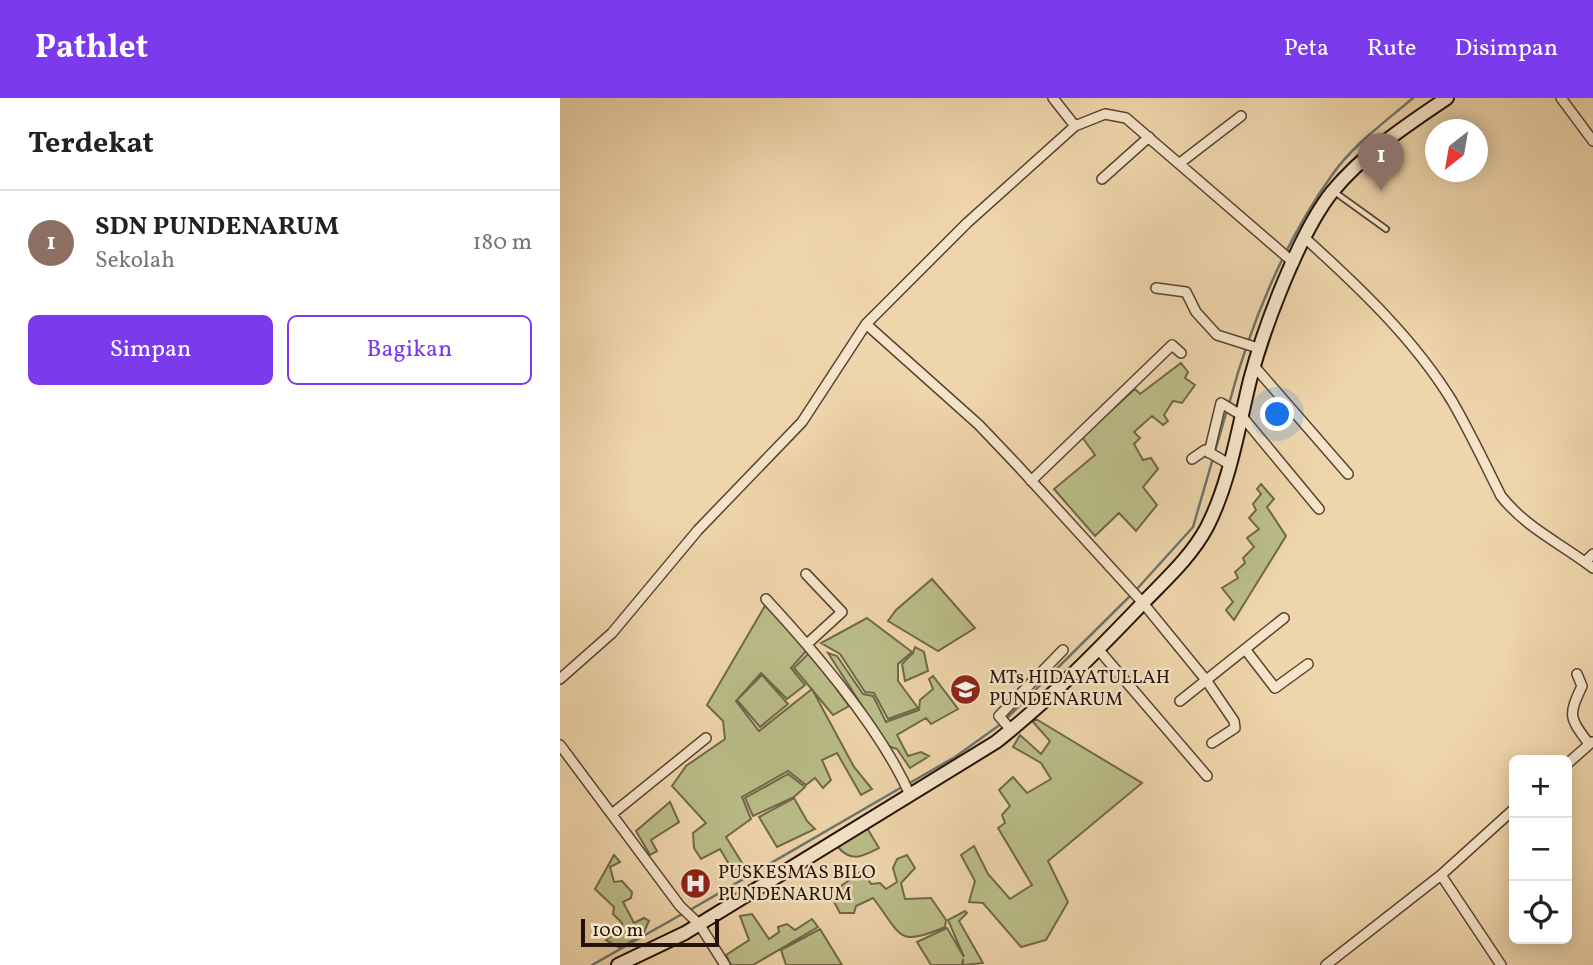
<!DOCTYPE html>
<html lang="id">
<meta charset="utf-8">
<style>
body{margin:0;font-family:Vollkorn,serif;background:#f2f2f2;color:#222}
.controls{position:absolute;right:21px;bottom:21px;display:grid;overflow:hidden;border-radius:10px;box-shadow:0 4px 18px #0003}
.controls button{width:63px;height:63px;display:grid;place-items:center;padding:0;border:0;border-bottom:2px solid #e0e0e0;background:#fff;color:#222;font:35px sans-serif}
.compass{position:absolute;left:865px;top:21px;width:63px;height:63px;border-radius:50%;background:#fff;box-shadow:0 4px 18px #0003;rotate:211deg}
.scale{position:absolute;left:21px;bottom:18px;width:138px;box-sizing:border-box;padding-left:7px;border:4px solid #25130b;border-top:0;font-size:19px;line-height:24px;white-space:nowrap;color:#25130b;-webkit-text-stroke:5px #f5e4c8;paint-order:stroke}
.you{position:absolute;left:718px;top:317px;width:24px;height:24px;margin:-18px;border:5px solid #fff;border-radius:50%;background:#1a73e8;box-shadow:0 0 0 10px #1a73e833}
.badge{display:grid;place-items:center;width:46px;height:46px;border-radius:50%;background:#7c3aed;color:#fff;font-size:23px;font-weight:700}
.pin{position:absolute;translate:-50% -58px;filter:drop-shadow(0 2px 4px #0008)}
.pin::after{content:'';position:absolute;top:37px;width:24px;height:21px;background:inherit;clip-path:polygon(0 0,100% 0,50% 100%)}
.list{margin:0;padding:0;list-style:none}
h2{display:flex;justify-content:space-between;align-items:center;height:91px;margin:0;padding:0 28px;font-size:30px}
h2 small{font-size:23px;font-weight:400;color:#767676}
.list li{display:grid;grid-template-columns:46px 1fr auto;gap:21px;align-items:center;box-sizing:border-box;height:105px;padding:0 28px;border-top:2px solid #e0e0e0}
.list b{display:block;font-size:26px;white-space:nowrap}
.list p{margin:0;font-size:23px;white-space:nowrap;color:#767676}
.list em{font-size:23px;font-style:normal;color:#767676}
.actions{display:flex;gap:14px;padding:21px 28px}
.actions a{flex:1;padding:16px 0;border:2px solid #7c3aed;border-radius:10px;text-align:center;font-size:24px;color:#7c3aed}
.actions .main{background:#7c3aed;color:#fff}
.icon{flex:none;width:38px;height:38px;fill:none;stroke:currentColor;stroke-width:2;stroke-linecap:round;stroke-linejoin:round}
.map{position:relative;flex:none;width:1033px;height:867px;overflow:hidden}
header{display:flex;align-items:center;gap:42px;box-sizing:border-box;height:98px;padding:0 35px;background:#7c3aed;color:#fff}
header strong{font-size:33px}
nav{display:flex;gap:38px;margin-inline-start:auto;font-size:24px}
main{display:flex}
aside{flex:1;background:#fff}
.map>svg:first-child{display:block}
.green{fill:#babd88;stroke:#70684a;stroke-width:2}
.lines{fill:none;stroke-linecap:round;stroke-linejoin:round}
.stream{stroke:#6c756f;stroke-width:2.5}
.lane-casing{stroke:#584433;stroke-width:8}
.street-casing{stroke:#584433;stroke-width:12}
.secondary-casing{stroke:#25130b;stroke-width:16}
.lane{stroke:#f5e4c8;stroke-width:4.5}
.street{stroke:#f5e4c8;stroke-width:9}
.secondary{stroke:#f5e4c8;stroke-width:12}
.labels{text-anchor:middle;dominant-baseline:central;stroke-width:5;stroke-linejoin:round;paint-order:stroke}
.poi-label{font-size:19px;fill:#25130b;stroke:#f5e4c8;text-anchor:start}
</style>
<header>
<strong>Pathlet</strong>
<nav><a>Peta</a><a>Rute</a><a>Disimpan</a></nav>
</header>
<main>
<aside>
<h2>Terdekat<small></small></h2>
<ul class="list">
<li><span class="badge" style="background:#8d6e63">1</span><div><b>SDN PUNDENARUM</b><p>Sekolah</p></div><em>180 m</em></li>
</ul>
<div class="actions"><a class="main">Simpan</a><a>Bagikan</a></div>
</aside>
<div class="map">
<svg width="1033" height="867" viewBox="0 0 1033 867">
<rect width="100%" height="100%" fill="#efd5ab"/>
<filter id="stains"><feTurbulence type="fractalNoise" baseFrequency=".00286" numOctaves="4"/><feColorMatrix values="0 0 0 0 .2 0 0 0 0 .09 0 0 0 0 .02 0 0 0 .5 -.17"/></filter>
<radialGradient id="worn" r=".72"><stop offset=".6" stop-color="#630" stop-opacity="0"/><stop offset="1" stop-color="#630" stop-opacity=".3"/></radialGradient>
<!-- green -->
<path class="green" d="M 621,265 L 628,274 L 625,280 L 635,287 L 622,305 L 613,303 L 604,317 L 608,323 L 603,327 L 592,318 L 574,334 L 580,340 L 574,346 L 583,362 L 591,360 L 598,371 L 583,389 L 597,407 L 576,433 L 559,415 L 535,438 L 494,391 L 535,357 L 522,339 L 575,291 L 580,296 Z
M 701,386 L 714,401 L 707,409 L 726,438 L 674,522 L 666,512 L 673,504 L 662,490 L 678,480 L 675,474 L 685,465 L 683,460 L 694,449 L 687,440 L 699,431 L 689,420 L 696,412 L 693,406 L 701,396 L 697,391 Z
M 372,481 L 415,530 L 378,553 L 328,523 L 336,512 Z
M 206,506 L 247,552 L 231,570 L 245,587 L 227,601 L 201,575 L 176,603 L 199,633 L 252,591 L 294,669 L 312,691 L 301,697 L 277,655 L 262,662 L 271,682 L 263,690 L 255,680 L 246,687 L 228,673 L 182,699 L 191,721 L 166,739 L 184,768 L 173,773 L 160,751 L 141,761 L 134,750 L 133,735 L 146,725 L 112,688 L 126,668 L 165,641 L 163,623 L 147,607 Z
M 307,520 L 352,554 L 338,566 L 338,583 L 358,610 L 328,621 L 314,595 L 305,594 L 280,556 L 261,545 Z
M 355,549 L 364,554 L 368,573 L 345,583 L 342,566 L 353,555 Z
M 250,554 L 289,608 L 273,617 L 234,570 Z
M 268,555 L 277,558 L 303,596 L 313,598 L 326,624 L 359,612 L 360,602 L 373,591 L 369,581 L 373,578 L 398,611 L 371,626 L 366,620 L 337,637 L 348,658 L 361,654 L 369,658 L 350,670 L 337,651 L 328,648 Z
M 202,577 L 228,606 L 200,629 L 177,602 Z
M 476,621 L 582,685 L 488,763 L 508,804 L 486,842 L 461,849 L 423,805 L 409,804 L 415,783 L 401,757 L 414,748 L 428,776 L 450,801 L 472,787 L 438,730 L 445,725 L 442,717 L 450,708 L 439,692 L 453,679 L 467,695 L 491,681 L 481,665 L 453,649 L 460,637 L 481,656 L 490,643 L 473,624 Z
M 228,676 L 245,689 L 234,699 L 193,718 L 185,700 Z
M 234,700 L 247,723 L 255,731 L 217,749 L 199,719 Z
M 110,704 L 119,724 L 91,742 L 97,753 L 90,757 L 76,733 Z
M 307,730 L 319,750 C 302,759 291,765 277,748 Z
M 54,757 L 60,764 L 50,769 L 54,784 L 62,783 L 72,794 L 71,800 L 63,804 L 74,825 L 84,820 L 89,823 L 83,836 L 60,850 L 46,842 L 56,834 L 63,836 L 62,825 L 53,816 L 54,809 L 35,791 Z
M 347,757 L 355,770 L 341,785 L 345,801 L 371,800 L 386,822 L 385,829 C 336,850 342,837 313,800 L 296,808 L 294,815 L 280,815 L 270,796 L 303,772 L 311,786 L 320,785 L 326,791 L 337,784 L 333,770 L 337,761 Z
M 405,813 L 407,815 L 399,823 L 423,865 L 403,867 L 403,861 L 402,867 L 371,867 L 357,844 L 387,830 L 404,859 L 388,822 Z
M 192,816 L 209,841 L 219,834 L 218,829 L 227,826 L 235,832 L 252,821 L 258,829 L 193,867 L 171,867 L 166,857 L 189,842 L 180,818 Z
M 260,831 L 282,867 L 226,867 L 221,852 Z"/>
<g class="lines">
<!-- stream -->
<path class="stream" d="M 669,306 C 690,227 724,144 772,77 C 793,47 825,24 853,0
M 576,492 L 633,429 L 667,312
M 348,686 L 395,659 L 441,626 L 571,497
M 130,812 L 342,689
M 32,867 L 124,815"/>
<defs>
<path id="lane" d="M 776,95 L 826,131"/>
<path id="street" d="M 493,0 L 515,28 L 545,16 L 566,20 L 734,165
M 1001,0 L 1033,43
M 620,65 L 681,18
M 542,81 L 589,39
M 746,141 C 799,189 854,241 892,303 C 910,334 925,366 941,398 C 966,430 1002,446 1033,470
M 596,190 L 626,194 L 636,214 L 657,237 L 698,250
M 306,226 L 419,327 L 458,368 L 583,505 L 646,582 L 674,623 L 675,630 L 652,645
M 694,268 L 788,376
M 649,355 L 661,305 L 681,317 L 759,411
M 632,361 L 645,352 L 669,366
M 471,383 L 612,247 L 621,255
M 1025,464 L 1033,456
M 246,476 L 282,514 L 247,546
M 206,501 C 255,554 321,631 350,697
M 538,551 L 647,678
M 685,551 L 715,590 L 748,566
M 1017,576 L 1022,588 C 1008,618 1009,619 1029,646
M 0,581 L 52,535 L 138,432 L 242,324 L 306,226 L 407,125 L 515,28
M 620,603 L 724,520
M 451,632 L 439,618 L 503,552
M 0,647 L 120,808 L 139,826 L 165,867
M 1007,666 L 1032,644
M 52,716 L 146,640
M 766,867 L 881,777
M 941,867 L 881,777 L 954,711"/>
<path id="secondary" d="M 58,867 L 125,835 L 436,644 C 489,602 536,554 582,506 C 605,482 631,459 647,429 C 670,384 678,331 690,282 C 704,229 739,136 772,94 C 802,57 848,26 887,0"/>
</defs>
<!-- lane casing -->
<use href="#lane" class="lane-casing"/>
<!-- street casing -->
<use href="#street" class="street-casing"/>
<!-- secondary casing -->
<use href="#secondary" class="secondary-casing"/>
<!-- lane -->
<use href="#lane" class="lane"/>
<!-- street -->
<use href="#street" class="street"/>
<!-- secondary -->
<use href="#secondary" class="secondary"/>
</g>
<!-- icons -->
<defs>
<symbol id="school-disc" viewBox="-11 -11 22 22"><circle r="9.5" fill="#8f2418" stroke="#f5e4c8"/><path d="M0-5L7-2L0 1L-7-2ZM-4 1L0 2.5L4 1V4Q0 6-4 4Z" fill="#fff"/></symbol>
<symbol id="hospital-disc" viewBox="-11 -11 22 22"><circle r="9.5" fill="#8f2418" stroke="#f5e4c8"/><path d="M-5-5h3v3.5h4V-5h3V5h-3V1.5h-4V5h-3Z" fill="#fff"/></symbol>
</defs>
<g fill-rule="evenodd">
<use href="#school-disc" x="388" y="574" width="35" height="35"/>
<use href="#hospital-disc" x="118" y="768" width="35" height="35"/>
</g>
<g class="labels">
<!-- poi labels -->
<g class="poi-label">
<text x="429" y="580">MTs HIDAYATULLAH<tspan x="429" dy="22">PUNDENARUM</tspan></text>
<text x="158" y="775">PUSKESMAS BILO<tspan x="158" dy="22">PUNDENARUM</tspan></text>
</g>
</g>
<rect width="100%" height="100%" filter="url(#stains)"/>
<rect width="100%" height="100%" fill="url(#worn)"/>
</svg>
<div class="controls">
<button>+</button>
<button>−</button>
<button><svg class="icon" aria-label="locate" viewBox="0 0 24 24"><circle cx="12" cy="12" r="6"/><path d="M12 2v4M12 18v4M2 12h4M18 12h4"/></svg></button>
</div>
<svg class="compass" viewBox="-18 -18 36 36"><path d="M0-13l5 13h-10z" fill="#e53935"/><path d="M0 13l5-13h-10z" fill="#767676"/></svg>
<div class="scale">100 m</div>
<div class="you"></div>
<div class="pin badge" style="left:821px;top:93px;background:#8d6e63">1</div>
</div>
</main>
